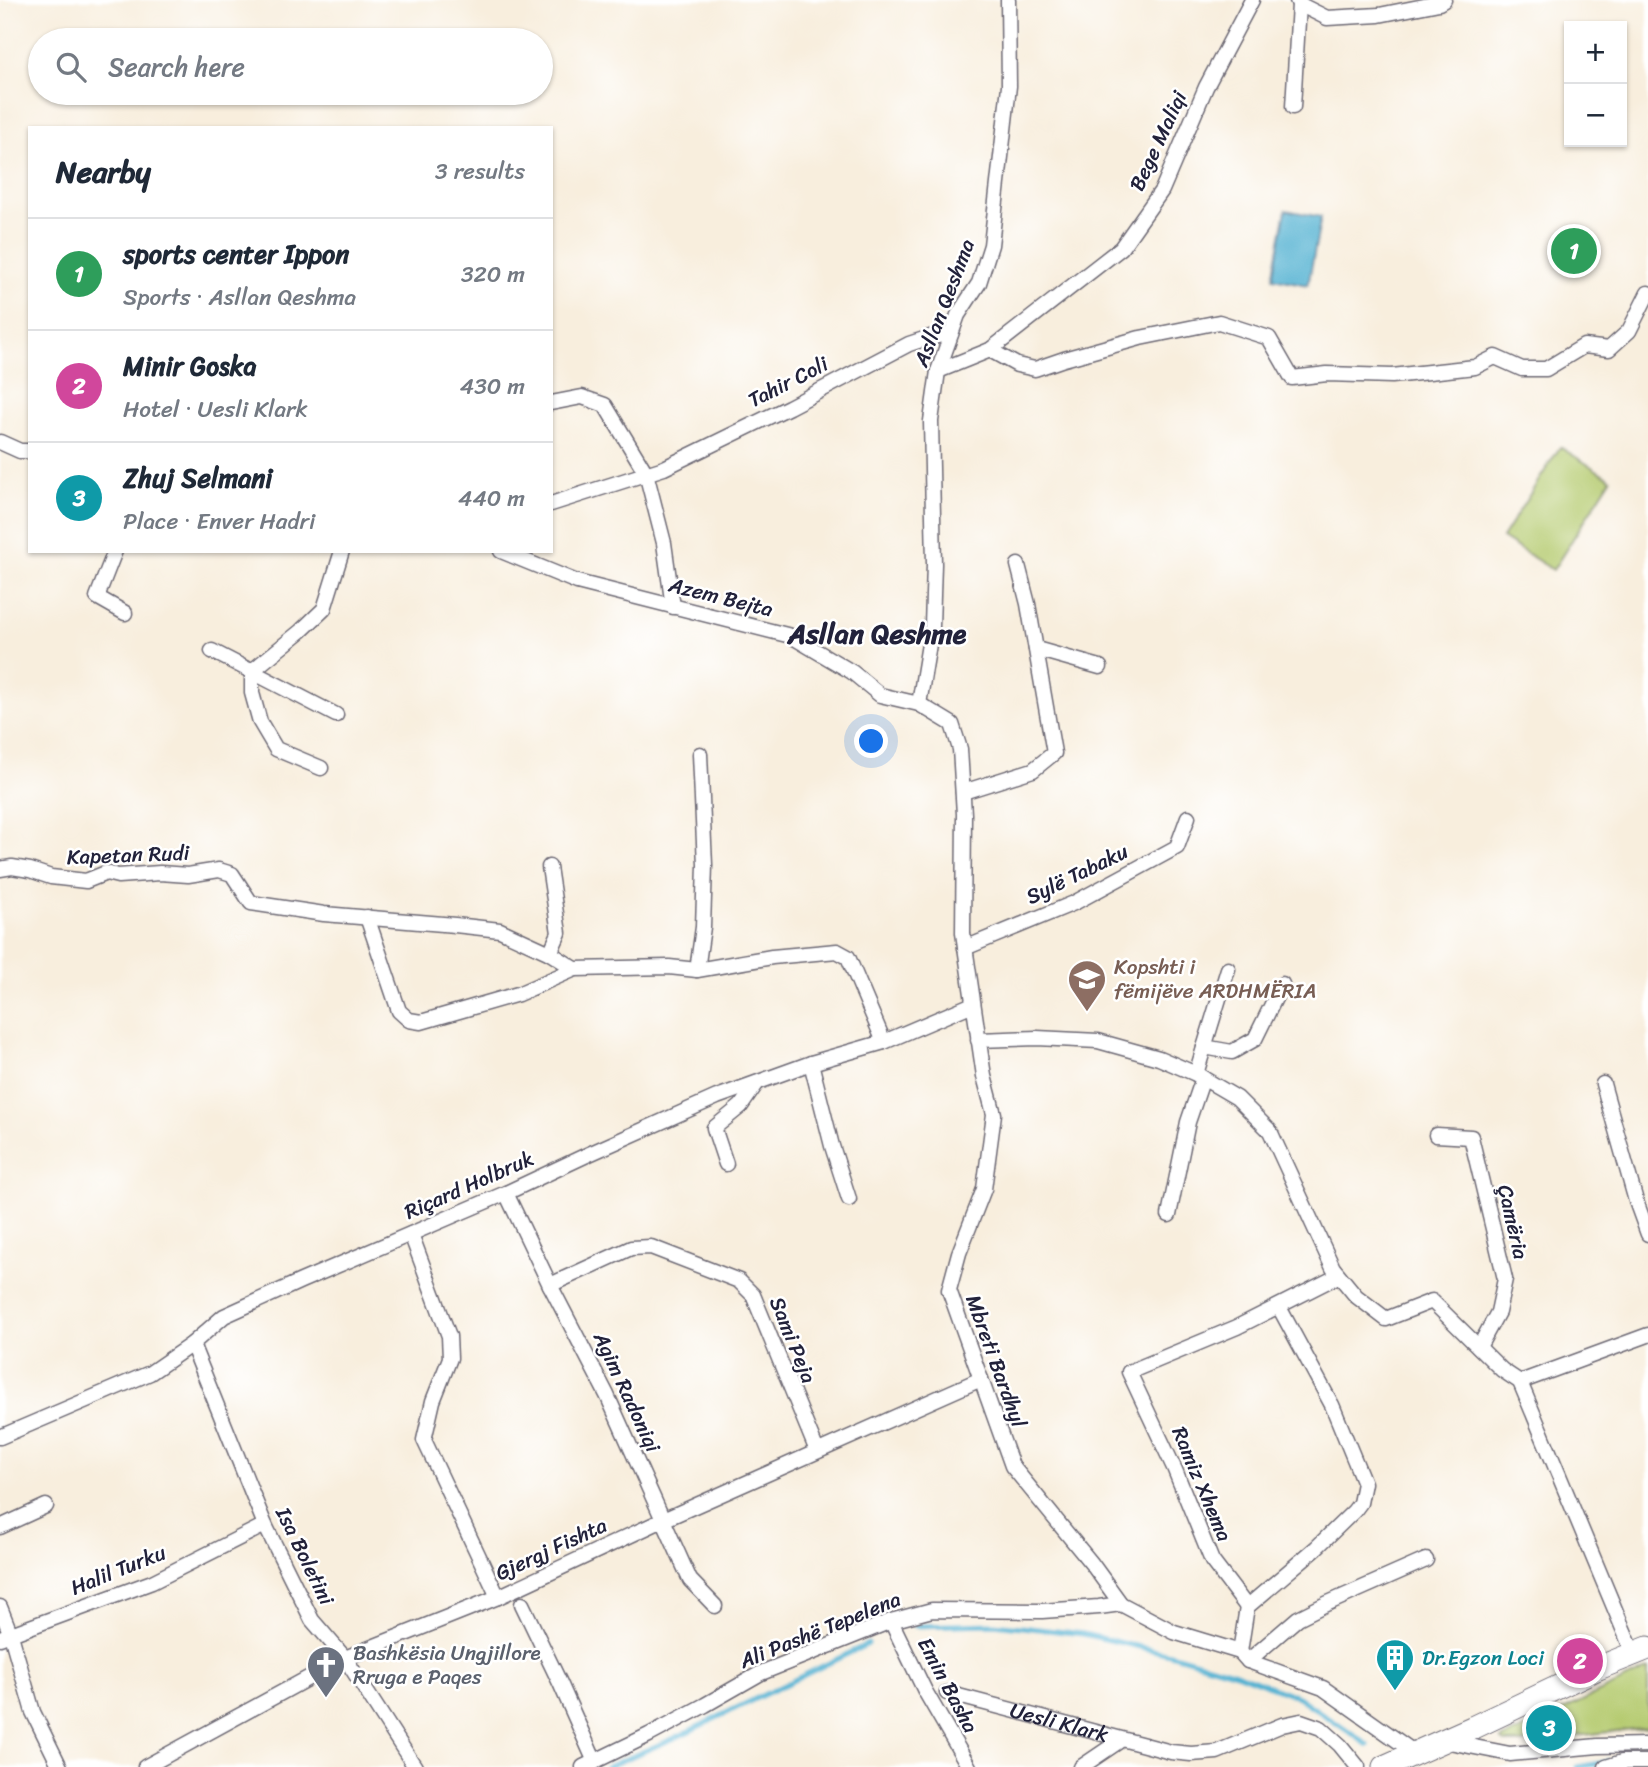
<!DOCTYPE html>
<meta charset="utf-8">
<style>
body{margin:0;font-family:Sriracha,sans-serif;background:#f2f2f3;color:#1f2937}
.controls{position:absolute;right:21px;top:21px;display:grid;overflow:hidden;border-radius:0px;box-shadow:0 2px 5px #0004}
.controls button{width:63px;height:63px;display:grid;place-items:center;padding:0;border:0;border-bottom:2px solid #e0e1e3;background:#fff;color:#1f2937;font:35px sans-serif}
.you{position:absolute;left:872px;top:742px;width:24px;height:24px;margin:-18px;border:5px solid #fff;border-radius:50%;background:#1a73e8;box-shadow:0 0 0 10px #1a73e833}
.badge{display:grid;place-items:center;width:46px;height:46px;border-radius:50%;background:#d1495b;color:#fff;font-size:23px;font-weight:700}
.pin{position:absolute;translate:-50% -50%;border:4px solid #fff;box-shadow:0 2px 7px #0006}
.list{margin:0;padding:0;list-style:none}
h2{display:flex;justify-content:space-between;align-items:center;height:91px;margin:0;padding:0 28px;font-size:30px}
h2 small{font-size:23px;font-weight:400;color:#747a83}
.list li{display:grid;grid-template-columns:46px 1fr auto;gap:21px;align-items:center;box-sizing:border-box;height:112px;padding:0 28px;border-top:2px solid #e0e1e3}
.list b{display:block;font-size:26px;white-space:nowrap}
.list p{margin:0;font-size:23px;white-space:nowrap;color:#747a83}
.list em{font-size:23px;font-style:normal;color:#747a83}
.icon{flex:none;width:38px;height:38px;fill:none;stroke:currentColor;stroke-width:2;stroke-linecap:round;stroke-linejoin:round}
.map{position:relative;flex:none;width:1648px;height:1767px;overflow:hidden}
.search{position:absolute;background:#fff;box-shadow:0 2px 5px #0004;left:28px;top:28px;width:525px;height:77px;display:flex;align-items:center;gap:18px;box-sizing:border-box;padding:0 24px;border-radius:38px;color:#747a83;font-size:26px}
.panel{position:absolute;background:#fff;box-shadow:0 2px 5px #0004;left:28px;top:126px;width:525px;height:427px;border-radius:0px}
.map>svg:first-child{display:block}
.green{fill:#b5cb6f;stroke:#6c7655;stroke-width:2}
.water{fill:#54b2d2;stroke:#3b6a86;stroke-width:2}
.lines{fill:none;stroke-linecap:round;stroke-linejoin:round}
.stream{stroke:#54b2d2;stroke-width:5}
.street-casing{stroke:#6d6974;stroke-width:17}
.primary-casing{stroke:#6d6974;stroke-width:25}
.street{stroke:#fff;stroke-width:14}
.primary{stroke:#fff;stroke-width:23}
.labels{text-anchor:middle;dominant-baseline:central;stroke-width:5;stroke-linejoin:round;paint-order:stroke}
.street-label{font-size:21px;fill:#22223b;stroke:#fff}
.education-label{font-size:21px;fill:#785e54;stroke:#fff;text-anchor:start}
.worship-label{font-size:21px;fill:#5b616d;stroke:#fff;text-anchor:start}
.culture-label{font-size:21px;fill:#0d838f;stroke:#fff;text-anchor:start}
.district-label{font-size:28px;font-weight:bold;fill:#22223b;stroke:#fff}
</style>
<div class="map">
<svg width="1648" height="1767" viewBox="0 0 1648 1767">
<rect width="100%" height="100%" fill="#fff"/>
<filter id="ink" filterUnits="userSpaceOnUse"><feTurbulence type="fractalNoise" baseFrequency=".0143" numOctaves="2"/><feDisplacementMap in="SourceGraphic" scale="14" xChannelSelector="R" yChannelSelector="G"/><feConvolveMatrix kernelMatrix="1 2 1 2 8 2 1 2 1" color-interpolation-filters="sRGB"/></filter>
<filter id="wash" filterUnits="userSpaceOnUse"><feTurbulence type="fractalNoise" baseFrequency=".00686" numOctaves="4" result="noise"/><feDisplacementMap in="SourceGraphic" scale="28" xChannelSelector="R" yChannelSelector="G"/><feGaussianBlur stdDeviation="1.57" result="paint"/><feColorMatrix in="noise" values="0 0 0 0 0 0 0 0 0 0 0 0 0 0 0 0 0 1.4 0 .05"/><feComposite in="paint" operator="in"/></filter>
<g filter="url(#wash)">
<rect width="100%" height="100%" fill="#f8eedd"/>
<!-- green -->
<path class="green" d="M 1560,447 L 1611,479 L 1553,570 L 1502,538 Z
M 1648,1669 L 1648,1727 L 1521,1743 L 1505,1743 L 1501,1740 Z"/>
<!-- water -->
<path class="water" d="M 1286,210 L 1321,217 L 1308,285 L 1273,278 Z"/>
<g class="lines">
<!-- stream -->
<path class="stream" d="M 915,1626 L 994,1624 L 1083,1634 L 1170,1654 L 1236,1673 L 1298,1697 L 1368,1745
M 607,1767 L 677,1737 L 868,1644
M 1577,1767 L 1607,1762"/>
</g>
</g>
<g filter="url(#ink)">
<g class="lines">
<defs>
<g id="street">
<path d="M 1297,0 L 1299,4 L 1327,18 L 1379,15 L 1439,3 L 1444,0"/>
<path d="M 1293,107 L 1299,4"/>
<path d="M 990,350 L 1017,365 L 1035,369 L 1064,359 L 1140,338 L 1219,322 L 1269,338 L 1292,378 L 1327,374 L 1392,376 L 1475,367 L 1495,357 L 1522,369 L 1546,369 L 1584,346 L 1609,349 L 1629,331 L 1648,293"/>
<path d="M 938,371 L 990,350 L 1121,248 L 1162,190 L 1206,87 L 1252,0"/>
<path d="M 551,403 L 582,397 L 605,405 L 646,473 L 664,543 L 673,607"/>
<path d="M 0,442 L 20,451 L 30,451"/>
<path d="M 551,504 L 664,468 L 789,407 L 909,344 L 930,337 L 951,334"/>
<path d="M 115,551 L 97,597 L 125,613"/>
<path d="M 501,551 L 577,582 L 791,636 L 852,672 L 880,695 L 919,704 L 952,724 L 960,749 L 964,814 L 963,933 L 984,1076 L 994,1114 L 984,1189 L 959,1253 L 949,1290 L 1012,1466 L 1092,1564 L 1121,1604 L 1174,1632 L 1240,1652 L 1248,1661 L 1323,1688 L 1415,1753"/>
<path d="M 1036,649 L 1100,667"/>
<path d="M 212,651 L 336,715"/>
<path d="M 919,704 L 932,626 L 934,564 L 931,421 L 938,371 L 958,315 L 979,283 L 991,245 L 1009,86 L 1008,0"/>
<path d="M 321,768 L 276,749 L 260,722 L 252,693 L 252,671 L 301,631 L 324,609 L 342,551"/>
<path d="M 963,792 L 1033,770 L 1054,753 L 1028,604 L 1018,565"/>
<path d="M 549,867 L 559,933 L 550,953"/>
<path d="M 0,869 L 12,867 L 30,870 L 51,877 L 86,881 L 106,873 L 118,876 L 160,873 L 188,875 L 219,870 L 232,874 L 251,903 L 324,914 L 455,925 L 500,930 L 550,953 L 575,969 L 669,967 L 697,970 L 772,957 L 837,951 L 848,957 L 884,1042"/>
<path d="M 367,917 L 399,1011 L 409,1020 L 421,1022 L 518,994 L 575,969"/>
<path d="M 965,948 L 1074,903 L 1177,847 L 1188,817"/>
<path d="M 697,970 L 703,927 L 705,865 L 700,754"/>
<path d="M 978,1040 L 1037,1038 L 1098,1041 L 1159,1058 L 1196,1074 L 1237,1098 L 1270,1131 L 1333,1268 L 1356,1296 L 1386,1319 L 1432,1301 L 1502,1370 L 1520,1382 L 1634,1655"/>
<path d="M 1204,1047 L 1232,1052 L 1255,1039 L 1282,984"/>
<path d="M 811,1063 L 832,1146 L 849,1199"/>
<path d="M 1196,1074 L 1228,969"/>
<path d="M 1603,1084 L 1636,1201 L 1648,1234"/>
<path d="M 1436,1135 L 1471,1137 L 1505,1279 L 1498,1312 L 1479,1347"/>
<path d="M 726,1164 L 714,1128 L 741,1106 L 757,1083"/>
<path d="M 506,1193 L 550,1285 L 607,1395 L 690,1580 L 715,1606"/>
<path d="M 1169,1215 L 1188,1122 L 1203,1078"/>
<path d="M 411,1234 L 449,1336 L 450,1358 L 433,1401 L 424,1440 L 498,1597"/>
<path d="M 550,1285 L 631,1248 L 651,1247 L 739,1281 L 753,1295 L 817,1451"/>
<path d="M 192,1344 L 265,1525 L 312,1620 L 345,1658 L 415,1767"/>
<path d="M 1520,1382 L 1648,1335"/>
<path d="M 0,1437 L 150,1373 L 192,1344 L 224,1316 L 301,1281 L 506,1193 L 589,1154 L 717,1097 L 811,1063 L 884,1042 L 973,1004"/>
<path d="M 0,1527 L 46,1506"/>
<path d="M 522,1604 L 560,1683 L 595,1762"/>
<path d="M 0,1607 L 11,1635 L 33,1712 L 60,1767"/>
<path d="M 1247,1607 L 1212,1561 L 1175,1470 L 1129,1372 L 1237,1327 L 1338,1276"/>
<path d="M 891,1621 L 925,1691 L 969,1767"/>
<path d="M 0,1638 L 152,1582 L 265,1525"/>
<path d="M 1240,1652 L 1247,1607 L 1316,1548 L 1354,1511 L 1360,1503 L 1364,1483 L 1332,1405 L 1279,1307"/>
<path d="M 1248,1661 L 1298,1618 L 1326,1604 L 1426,1560"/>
<path id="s1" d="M 947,1693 L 1171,1752 L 1191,1754 L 1217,1752 L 1282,1725 L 1301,1721 L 1321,1728 L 1340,1745 L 1358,1767"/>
<path d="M 1444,1741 L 1510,1754 L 1598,1746 L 1648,1745"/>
<path d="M 145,1767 L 345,1658 L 498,1597 L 663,1520 L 981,1379"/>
<path d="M 583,1767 L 649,1735 L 705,1705 L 761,1673 L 891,1621 L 932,1610 L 1042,1611 L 1099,1607 L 1121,1604"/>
<path d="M 1081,1767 L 1118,1742"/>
<path d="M 1606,1767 L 1622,1762 L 1648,1762"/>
</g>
<path id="primary" d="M 1384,1767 L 1472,1728 L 1596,1669 L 1648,1648"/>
</defs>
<!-- street casing -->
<use href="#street" class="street-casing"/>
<!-- primary casing -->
<use href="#primary" class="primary-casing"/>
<!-- street -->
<use href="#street" class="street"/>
<!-- primary -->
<use href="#primary" class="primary"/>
</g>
</g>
<!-- icons -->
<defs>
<symbol id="school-pin" viewBox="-11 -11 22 30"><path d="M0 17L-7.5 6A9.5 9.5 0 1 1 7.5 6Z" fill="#8d6e63" stroke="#fff"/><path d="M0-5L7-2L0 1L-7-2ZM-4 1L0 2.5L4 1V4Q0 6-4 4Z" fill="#fff"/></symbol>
<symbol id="building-pin" viewBox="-11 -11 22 30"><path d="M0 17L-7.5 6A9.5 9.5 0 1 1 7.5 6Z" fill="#0f9aa8" stroke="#fff"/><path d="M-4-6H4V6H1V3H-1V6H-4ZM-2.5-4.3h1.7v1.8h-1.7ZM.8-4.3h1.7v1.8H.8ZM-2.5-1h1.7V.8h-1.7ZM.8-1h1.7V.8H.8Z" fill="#fff"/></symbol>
<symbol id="church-pin" viewBox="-11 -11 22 30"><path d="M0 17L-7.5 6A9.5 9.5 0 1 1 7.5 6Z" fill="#6b7280" stroke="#fff"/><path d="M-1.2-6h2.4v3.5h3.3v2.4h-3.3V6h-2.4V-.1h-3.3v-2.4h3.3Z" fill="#fff"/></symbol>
</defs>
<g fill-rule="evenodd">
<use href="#school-pin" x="1065" y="957" width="44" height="60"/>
<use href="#building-pin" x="1373" y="1636" width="44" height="60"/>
<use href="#church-pin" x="304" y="1643" width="44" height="60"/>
</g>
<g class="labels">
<!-- street labels -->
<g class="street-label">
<text transform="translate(1158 141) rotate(-65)">Bege Maliqi</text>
<text transform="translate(944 303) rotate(-69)">Asllan Qeshma</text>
<text transform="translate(788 382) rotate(-27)">Tahir Coli</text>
<text transform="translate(721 597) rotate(14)">Azem Bejta</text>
<text transform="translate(128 855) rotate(-2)">Kapetan Rudi</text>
<text transform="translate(1077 874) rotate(-26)">Sylë Tabaku</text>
<text transform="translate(469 1185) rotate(-24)">Riçard Holbruk</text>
<text transform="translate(1513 1222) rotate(77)">Çamëria</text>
<text transform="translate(793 1340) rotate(68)">Sami Peja</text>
<text transform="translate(996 1361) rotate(70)">Mbreti Bardhyl</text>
<text transform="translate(627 1392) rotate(65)">Agim Radoniqi</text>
<text transform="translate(1202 1484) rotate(67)">Ramiz Xhema</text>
<text transform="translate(551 1549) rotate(-25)">Gjergj Fishta</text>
<text transform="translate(305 1556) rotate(64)">Isa Boletini</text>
<text transform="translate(118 1570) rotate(-22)">Halil Turku</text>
<text transform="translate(820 1630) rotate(-22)">Ali Pashë Tepelena</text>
<text transform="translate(948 1685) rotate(62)">Emin Basha</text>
<text stroke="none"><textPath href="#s1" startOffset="116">Uesli Klark</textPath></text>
</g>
<!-- education labels -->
<g class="education-label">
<text x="1114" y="967">Kopshti i<tspan x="1114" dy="24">fëmijëve ARDHMËRIA</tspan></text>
</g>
<!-- worship labels -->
<g class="worship-label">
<text x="353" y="1653">Bashkësia Ungjillore<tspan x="353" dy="24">Rruga e Paqes</tspan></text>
</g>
<!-- culture labels -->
<g class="culture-label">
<text x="1422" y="1658">Dr.Egzon Loci</text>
</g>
<!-- district labels -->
<g class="district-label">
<text x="877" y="633">Asllan Qeshme</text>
</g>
</g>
</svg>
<div class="controls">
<button>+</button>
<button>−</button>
</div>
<div class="you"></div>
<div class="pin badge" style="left:1574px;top:251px;background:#2e9e5b">1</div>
<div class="pin badge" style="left:1580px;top:1661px;background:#d1479c">2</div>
<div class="pin badge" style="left:1549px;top:1728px;background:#0f9aa8">3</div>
<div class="search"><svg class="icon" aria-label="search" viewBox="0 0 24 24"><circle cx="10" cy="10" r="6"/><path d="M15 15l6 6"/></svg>Search here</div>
<section class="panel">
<h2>Nearby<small>3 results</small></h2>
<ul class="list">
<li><span class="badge" style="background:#2e9e5b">1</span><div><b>sports center Ippon</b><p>Sports · Asllan Qeshma</p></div><em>320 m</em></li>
<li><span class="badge" style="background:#d1479c">2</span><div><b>Minir Goska</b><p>Hotel · Uesli Klark</p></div><em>430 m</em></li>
<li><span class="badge" style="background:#0f9aa8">3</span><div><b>Zhuj Selmani</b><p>Place · Enver Hadri</p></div><em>440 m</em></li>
</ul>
</section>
</div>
